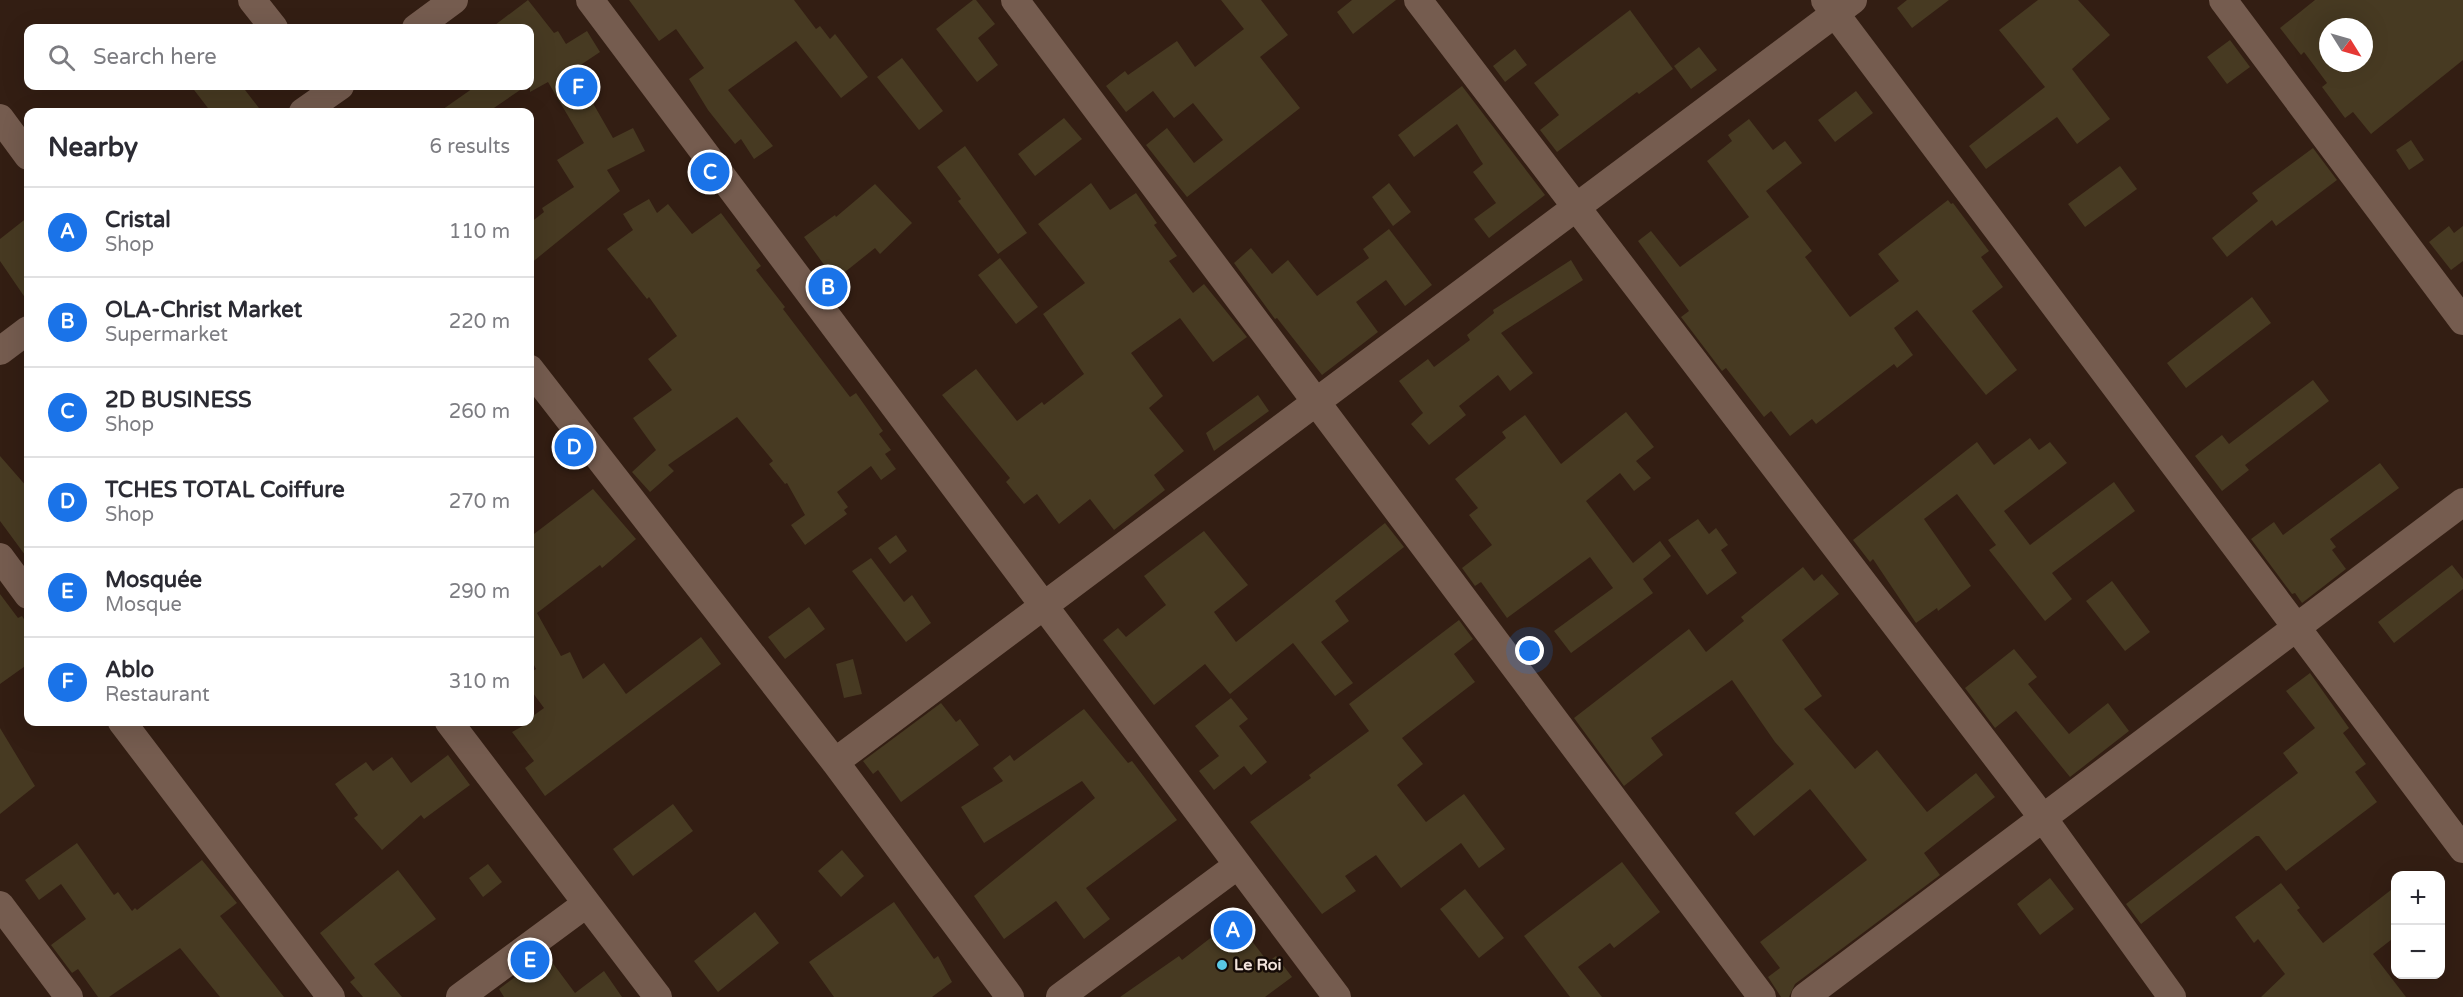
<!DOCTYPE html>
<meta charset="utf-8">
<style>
body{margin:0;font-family:"Varela Round",sans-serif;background:#f2f2f3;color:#2b2b33}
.controls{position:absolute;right:18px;bottom:18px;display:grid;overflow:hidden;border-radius:12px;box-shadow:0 6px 24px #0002}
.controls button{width:54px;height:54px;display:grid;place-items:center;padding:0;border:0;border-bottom:2px solid #e1e1e2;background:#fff;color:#2b2b33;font:30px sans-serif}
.compass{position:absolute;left:2319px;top:18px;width:54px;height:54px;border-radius:50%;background:#fff;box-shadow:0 6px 24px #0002;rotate:127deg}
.you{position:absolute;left:1530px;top:651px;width:21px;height:21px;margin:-15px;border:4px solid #fff;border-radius:50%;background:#1a73e8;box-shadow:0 0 0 9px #1a73e833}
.badge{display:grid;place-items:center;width:39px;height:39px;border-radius:50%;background:#1a73e8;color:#fff;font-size:20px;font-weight:700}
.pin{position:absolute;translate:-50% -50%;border:3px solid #fff;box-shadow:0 2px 6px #0006}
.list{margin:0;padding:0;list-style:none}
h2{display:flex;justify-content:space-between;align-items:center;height:78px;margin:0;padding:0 24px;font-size:26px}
h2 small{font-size:20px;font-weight:400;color:#7c7c81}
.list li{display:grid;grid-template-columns:39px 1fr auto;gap:18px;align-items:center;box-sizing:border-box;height:90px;padding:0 24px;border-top:2px solid #e1e1e2}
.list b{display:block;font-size:22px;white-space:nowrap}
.list p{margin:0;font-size:20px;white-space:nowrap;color:#7c7c81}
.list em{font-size:20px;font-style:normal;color:#7c7c81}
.icon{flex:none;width:33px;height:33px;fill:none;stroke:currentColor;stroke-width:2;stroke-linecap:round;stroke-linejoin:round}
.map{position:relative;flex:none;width:2463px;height:997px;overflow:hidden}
.search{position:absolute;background:#fff;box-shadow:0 6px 24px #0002;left:24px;top:24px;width:510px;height:66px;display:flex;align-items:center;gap:15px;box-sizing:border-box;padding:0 21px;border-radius:12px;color:#7c7c81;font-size:22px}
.panel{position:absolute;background:#fff;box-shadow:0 6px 24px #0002;left:24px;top:108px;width:510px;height:618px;border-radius:12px}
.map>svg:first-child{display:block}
.building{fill:#473a22;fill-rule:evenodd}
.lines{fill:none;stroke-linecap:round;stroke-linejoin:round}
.minor{stroke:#755c4f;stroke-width:28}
.poi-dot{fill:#59c8e4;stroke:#140a06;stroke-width:2}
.labels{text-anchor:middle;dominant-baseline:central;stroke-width:5;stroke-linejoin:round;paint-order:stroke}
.poi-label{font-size:16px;font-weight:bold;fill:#f2e3dc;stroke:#140a06;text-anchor:start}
</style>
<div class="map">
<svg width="2463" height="997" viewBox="0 0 2463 997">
<rect width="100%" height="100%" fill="#331e13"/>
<!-- building -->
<path class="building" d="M 528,0 L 554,33 L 558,31 L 566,44 L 587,31 L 600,52 L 579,66 L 580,69 L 575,72 L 613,138 L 633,128 L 645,151 L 607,170 L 620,191 L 530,264 L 530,223 L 544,212 L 542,208 L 574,187 L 557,160 L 584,143 L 548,82 L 530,92 L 530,28 L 491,28 Z
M 629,0 L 794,0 L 816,29 L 820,26 L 830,39 L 835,34 L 868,77 L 841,98 L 796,41 L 728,90 L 773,146 L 754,159 L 741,139 L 735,144 L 708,110 L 689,79 L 704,68 L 676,29 L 659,41 Z
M 973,0 L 976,0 L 995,24 L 978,38 L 998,65 L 977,82 L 936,29 Z
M 1221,0 L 1261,0 L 1288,35 L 1260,57 L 1300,108 L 1187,197 L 1146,145 L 1167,128 L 1194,163 L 1223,140 L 1193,103 L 1174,118 L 1153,91 L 1126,112 L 1106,86 L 1125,71 L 1128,75 L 1177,41 L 1195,67 L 1244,29 Z
M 1352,0 L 1396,0 L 1353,34 L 1337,12 Z
M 1907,0 L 1949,0 L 1912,28 L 1897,8 Z
M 2038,0 L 2078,0 L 2110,35 L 2072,69 L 2110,119 L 2077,144 L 2057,117 L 1986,169 L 1969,146 L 2045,87 L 1999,30 Z
M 2315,0 L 2463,0 L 2463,60 L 2371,134 L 2353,112 L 2345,118 L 2322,87 L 2327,83 L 2304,52 L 2301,55 L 2280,28 ZM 2328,27 L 2364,27 L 2364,63 L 2328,63 Z
M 1630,10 L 1673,69 L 1639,94 L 1637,92 L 1557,152 L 1540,130 L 1559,115 L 1534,83 Z
M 2230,40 L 2250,67 L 2227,84 L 2207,57 Z
M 1699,47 L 1717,70 L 1691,89 L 1674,66 Z
M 1515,49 L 1527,65 L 1505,82 L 1493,66 Z
M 902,58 L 943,111 L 919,130 L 877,77 Z
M 191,86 L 242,86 L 262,112 L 211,112 Z
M 476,86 L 526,86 L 488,112 L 439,112 Z
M 1462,86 L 1545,195 L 1489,238 L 1474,219 L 1496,203 L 1473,172 L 1483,164 L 1457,124 L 1414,157 L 1398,135 Z
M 1856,91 L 1873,113 L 1835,142 L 1818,120 Z
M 1064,118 L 1082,139 L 1035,176 L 1018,154 Z
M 1749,119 L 1773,150 L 1785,141 L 1802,163 L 1766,191 L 1812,251 L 1805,257 L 1850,317 L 1899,281 L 1878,254 L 1948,200 L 1951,204 L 1953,203 L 1989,251 L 1981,257 L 2003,287 L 1972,311 L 2017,370 L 1986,395 L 1917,310 L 1894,328 L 1913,355 L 1897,368 L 1894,364 L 1816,424 L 1812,419 L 1790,436 L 1771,411 L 1764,417 L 1726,368 L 1722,371 L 1681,317 L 1689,311 L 1638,241 L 1651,231 L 1680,267 L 1749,217 L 1707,161 L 1732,141 L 1728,135 Z
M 2411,140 L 2424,160 L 2409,170 L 2396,150 Z
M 965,146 L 1027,233 L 998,254 L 958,201 L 961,199 L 937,167 Z
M 2313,148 L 2337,180 L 2276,226 L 2272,220 L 2227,257 L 2212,238 L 2258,201 L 2252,193 Z
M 2120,166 L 2137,189 L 2085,227 L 2068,204 Z
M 1091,183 L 1110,210 L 1136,193 L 1157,223 L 1154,225 L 1177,256 L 1169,261 L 1193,293 L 1204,284 L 1247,337 L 1213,362 L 1180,318 L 1131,353 L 1163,396 L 1149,408 L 1184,451 L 1154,475 L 1165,490 L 1114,530 L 1090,499 L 1059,524 L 1037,494 L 1024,504 L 1006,482 L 1010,478 L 942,395 L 976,369 L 1017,421 L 1042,402 L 1044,405 L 1084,374 L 1043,314 L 1085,283 L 1038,224 Z
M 1389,183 L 1411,212 L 1393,226 L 1372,197 Z
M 875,184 L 912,223 L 880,254 L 875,248 L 835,280 L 804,237 L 835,215 L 836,217 Z
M 649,199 L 657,213 L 668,204 L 692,234 L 721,213 L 761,266 L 756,270 L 785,307 L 783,309 L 850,397 L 856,393 L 883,431 L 879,434 L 891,450 L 885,454 L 896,469 L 881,480 L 871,466 L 837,492 L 848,507 L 844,510 L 847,514 L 805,545 L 791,525 L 805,515 L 787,483 L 785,484 L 769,464 L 773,461 L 737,417 L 668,465 L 674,471 L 650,492 L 632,472 L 656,450 L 633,418 L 672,390 L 648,359 L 677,336 L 649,297 L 647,299 L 607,249 L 633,230 L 623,214 Z
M 28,217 L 28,302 L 0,261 L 0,239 Z
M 2449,226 L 2454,233 L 2463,226 L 2463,261 L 2451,270 L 2429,242 Z
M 1389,229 L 1432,285 L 1405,306 L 1386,280 L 1356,302 L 1378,332 L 1322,375 L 1277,318 L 1275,319 L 1234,263 L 1251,248 L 1272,274 L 1288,260 L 1317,296 L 1369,258 L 1363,249 Z
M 1000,258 L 1038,307 L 1016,324 L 978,275 Z
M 1571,260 L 1583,280 L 1501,333 L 1533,373 L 1510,391 L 1498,375 L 1459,406 L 1466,415 L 1429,445 L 1411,424 L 1423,413 L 1399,381 L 1428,359 L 1434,367 L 1470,340 L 1467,335 L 1494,313 L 1493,310 Z
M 2252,297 L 2271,323 L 2186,388 L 2167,363 Z
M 2313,380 L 2329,401 L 2245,465 L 2249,470 L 2222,491 L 2195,456 L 2222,435 L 2229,444 Z
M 1258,395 L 1269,411 L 1214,451 L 1206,433 Z
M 1626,412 L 1654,447 L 1636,461 L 1651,478 L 1634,491 L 1620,473 L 1586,501 L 1633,563 L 1660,541 L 1671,556 L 1643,579 L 1653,593 L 1571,653 L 1554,631 L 1613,588 L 1590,557 L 1507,618 L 1481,582 L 1475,586 L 1462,568 L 1492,545 L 1469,515 L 1478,508 L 1455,479 L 1506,438 L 1502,432 L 1525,415 L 1561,464 Z
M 2030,438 L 2039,450 L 2050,442 L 2067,463 L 2004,511 L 2030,545 L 2114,482 L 2135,511 L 2052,573 L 2072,599 L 2045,621 L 1989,550 L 1996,545 L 1957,494 L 1924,519 L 1971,586 L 1938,611 L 1937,608 L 1916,623 L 1873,559 L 1870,562 L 1853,540 L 1977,442 L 1994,465 Z
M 0,456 L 28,488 L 28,559 L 0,521 Z
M 2380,463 L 2399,488 L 2330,539 L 2336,547 L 2332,550 L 2346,569 L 2302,603 L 2295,593 L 2292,594 L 2251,539 L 2274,522 L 2283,535 Z
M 593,489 L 636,539 L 602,568 L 600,565 L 537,613 L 561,656 L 570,652 L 583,679 L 604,663 L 626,694 L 701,637 L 721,664 L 545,796 L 525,768 L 534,761 L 512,732 L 530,722 L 530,718 L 544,708 L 530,689 L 530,673 L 536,669 L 530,657 L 530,537 Z
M 1698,519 L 1709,534 L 1716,528 L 1728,545 L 1721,550 L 1737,573 L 1707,595 L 1668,540 Z
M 1385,523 L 1404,547 L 1335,601 L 1349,621 L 1321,642 L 1353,683 L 1335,696 L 1293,643 L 1230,694 L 1205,664 L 1154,705 L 1103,640 L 1118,628 L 1126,637 L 1166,605 L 1144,576 L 1204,531 L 1248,585 L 1214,612 L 1236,642 Z
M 896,535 L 907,551 L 890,564 L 878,548 Z
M 871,558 L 904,602 L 912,595 L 931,623 L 906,642 L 852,571 Z
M 2452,565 L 2463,579 L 2463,589 L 2394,643 L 2378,622 Z
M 1803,567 L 1814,581 L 1822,574 L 1839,594 L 1782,640 L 1822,696 L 1804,709 L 1855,769 L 1877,750 L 1927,812 L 1976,773 L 1995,797 L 1924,853 L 1940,875 L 1795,984 L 1789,997 L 1781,997 L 1768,977 L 1780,968 L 1760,942 L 1867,860 L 1810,789 L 1754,836 L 1735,813 L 1794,764 L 1775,742 L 1732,680 L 1651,738 L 1663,755 L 1624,786 L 1574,718 L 1689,629 L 1706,652 L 1744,621 L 1741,617 Z
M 2112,581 L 2150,632 L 2125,651 L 2086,601 Z
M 0,594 L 18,618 L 22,616 L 28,626 L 28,664 L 0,684 Z
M 809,607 L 825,629 L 785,659 L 768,637 Z
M 1459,620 L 1473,639 L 1454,654 L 1475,682 L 1402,738 L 1423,764 L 1397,785 L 1426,822 L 1464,794 L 1505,849 L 1479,868 L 1461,843 L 1401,888 L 1376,855 L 1345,876 L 1356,891 L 1322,914 L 1250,822 L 1311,778 L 1309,775 L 1369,731 L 1349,704 Z
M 2014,649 L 2037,677 L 2028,684 L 2069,734 L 2108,703 L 2129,731 L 2070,777 L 2016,711 L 1995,728 L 1965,688 Z
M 853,659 L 862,694 L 844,698 L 836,664 Z
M 2310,673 L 2349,728 L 2343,733 L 2366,764 L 2355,772 L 2377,802 L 2286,871 L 2259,836 L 2256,836 L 2141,924 L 2126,904 L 2298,773 L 2283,753 L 2315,728 L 2286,691 Z
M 1231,698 L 1248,719 L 1239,726 L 1267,762 L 1251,775 L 1244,766 L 1214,790 L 1199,771 L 1219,756 L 1195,726 Z
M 941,703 L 956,722 L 960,719 L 979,745 L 901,802 L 878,770 L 873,774 L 863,761 Z
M 1084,709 L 1128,763 L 1132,761 L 1177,820 L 1086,888 L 1110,919 L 1084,939 L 1056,901 L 1004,939 L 974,896 L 1095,798 L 1082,781 L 984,843 L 961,807 L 1003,781 L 993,768 L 1010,755 L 1014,761 Z
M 0,728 L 35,786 L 0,814 Z
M 448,755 L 470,785 L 424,819 L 421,815 L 382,850 L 354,818 L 358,815 L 335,784 L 366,762 L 373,771 L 392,757 L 411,783 Z
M 673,804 L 693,831 L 633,876 L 613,849 Z
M 77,843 L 114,895 L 118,892 L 132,911 L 135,908 L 137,910 L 202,860 L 237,903 L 220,916 L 284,997 L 220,997 L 180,948 L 109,997 L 98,997 L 78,969 L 72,973 L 51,945 L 86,919 L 61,884 L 39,900 L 25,880 Z
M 842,850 L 864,876 L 841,897 L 818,871 Z
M 1622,862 L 1660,912 L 1614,948 L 1610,943 L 1578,967 L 1602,997 L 1570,997 L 1524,936 Z
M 488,864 L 502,882 L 483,897 L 469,878 Z
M 398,870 L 436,919 L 374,964 L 402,997 L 363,997 L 350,982 L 355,978 L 320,933 Z
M 2050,878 L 2074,909 L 2040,935 L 2017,904 Z
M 2281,883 L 2300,908 L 2297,910 L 2323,943 L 2396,886 L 2396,936 L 2373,954 L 2406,997 L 2261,997 L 2285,974 L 2258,939 L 2254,943 L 2235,917 Z
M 1465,889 L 1504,938 L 1479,958 L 1440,909 Z
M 894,902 L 934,959 L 938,956 L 952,982 L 932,997 L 834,997 L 809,962 Z
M 755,912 L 779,943 L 718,992 L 694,961 Z
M 1235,919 L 1268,962 L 1276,956 L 1292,977 L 1265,997 L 1120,997 L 1179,956 L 1182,960 Z
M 546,954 L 575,993 L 604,971 L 622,997 L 504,997 L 499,989 Z"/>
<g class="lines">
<!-- minor -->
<path class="minor" d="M 252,0 L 274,28
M 590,0 L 1337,997
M 1015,0 L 1762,997
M 1418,0 L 2043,818 L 2172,997
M 1825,0 L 2463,849
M 2223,0 L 2463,321
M 416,28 L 454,0
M 303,112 L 340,86
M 0,118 L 28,156
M 0,351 L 28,330
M 530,369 L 835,762 L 1010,997
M 0,557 L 28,595
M 122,722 L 331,997
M 449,722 L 658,997
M 835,762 L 1853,0
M 0,905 L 69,997
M 460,997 L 586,904
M 1060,997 L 1238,865
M 1805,997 L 2463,502"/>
</g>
<!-- markers -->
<circle class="poi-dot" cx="1222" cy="965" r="6"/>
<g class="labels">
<!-- poi labels -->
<g class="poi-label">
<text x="1234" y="965">Le Roi</text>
</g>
</g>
</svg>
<div class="controls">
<button>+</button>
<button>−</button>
</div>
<svg class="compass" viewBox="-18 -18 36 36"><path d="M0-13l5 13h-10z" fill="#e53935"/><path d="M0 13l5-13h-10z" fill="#7c7c81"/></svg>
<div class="you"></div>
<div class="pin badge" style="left:1233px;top:930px">A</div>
<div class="pin badge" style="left:828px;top:287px">B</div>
<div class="pin badge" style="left:710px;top:172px">C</div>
<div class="pin badge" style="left:574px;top:447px">D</div>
<div class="pin badge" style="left:530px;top:960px">E</div>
<div class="pin badge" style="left:578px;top:87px">F</div>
<div class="search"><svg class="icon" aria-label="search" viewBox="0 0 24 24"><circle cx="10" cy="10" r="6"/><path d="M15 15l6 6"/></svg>Search here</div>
<section class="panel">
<h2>Nearby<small>6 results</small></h2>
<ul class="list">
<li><span class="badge">A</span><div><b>Cristal</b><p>Shop</p></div><em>110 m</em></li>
<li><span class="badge">B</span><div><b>OLA-Christ Market</b><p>Supermarket</p></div><em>220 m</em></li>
<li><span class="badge">C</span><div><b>2D BUSINESS</b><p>Shop</p></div><em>260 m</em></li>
<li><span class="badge">D</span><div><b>TCHES TOTAL Coiffure</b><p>Shop</p></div><em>270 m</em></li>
<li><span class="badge">E</span><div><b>Mosquée</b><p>Mosque</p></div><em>290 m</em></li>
<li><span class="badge">F</span><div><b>Ablo</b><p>Restaurant</p></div><em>310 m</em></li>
</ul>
</section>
</div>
